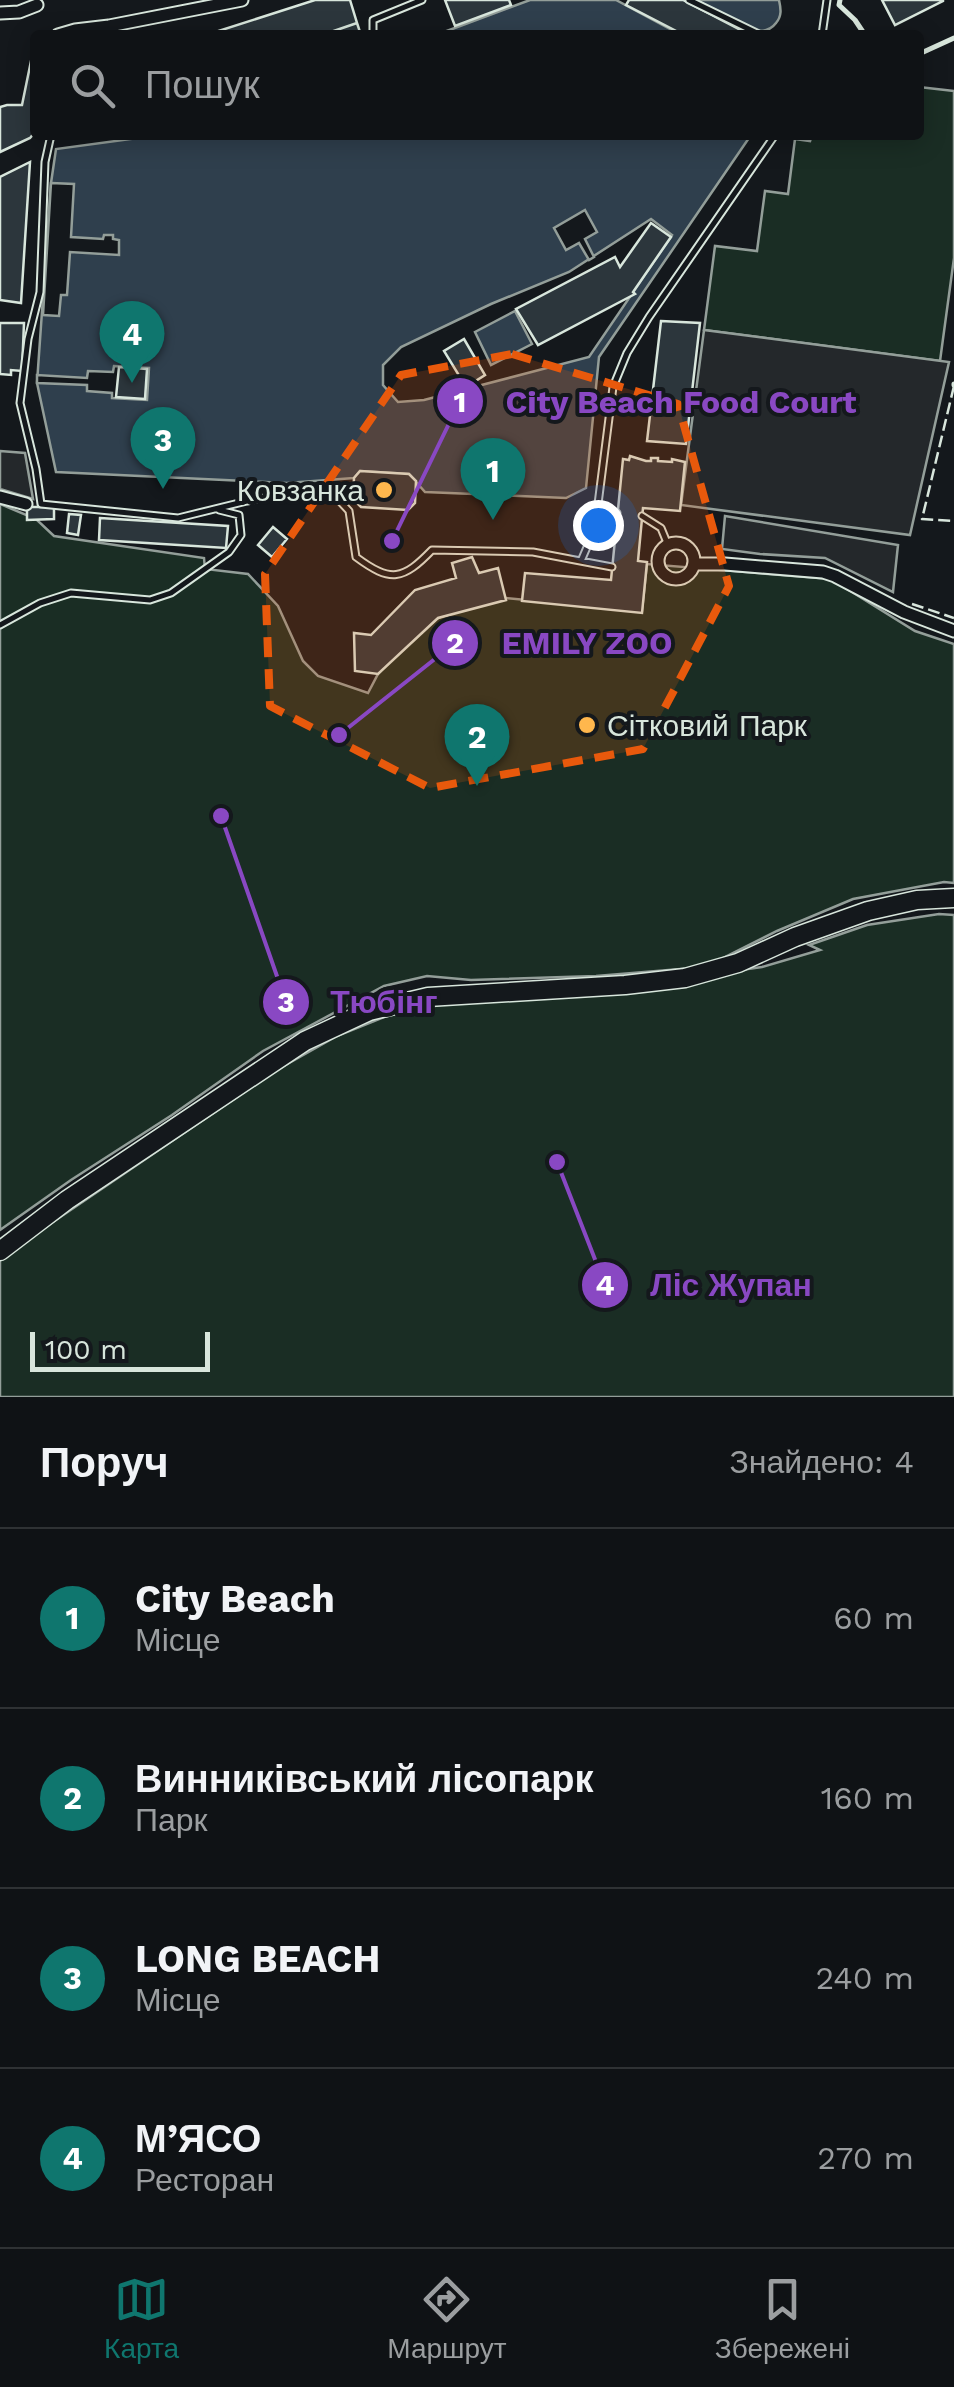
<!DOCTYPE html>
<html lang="uk">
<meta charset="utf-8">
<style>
body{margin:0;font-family:"Work Sans",sans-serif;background:#181b1e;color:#f1f3f6}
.scale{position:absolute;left:30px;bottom:25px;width:180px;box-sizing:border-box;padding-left:10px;border:5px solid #d8e6dc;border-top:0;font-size:28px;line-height:35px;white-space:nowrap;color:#d8e6dc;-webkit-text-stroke:8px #14181c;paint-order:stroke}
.you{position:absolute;left:598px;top:525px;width:35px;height:35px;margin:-25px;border:8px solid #fff;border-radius:50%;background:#1a73e8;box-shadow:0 0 0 15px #1a73e833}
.badge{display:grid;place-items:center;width:65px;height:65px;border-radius:50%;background:#0f766e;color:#fff;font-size:32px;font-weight:700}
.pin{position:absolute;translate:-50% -82px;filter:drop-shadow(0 2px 5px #0008)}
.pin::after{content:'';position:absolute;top:52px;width:35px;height:30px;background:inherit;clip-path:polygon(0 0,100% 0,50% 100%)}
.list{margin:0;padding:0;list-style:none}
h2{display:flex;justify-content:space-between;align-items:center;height:130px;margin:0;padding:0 40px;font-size:42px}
h2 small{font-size:32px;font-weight:400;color:#9b9ea0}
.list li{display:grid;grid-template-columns:65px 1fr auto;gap:30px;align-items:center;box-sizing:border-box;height:180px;padding:0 40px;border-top:2px solid #2f3234}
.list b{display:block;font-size:38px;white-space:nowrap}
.list p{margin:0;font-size:32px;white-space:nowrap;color:#9b9ea0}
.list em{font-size:32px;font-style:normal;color:#9b9ea0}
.icon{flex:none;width:55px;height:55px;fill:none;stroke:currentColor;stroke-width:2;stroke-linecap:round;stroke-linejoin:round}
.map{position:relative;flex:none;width:954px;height:1397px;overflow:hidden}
.search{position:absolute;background:#0f1215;box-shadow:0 5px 25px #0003;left:30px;right:30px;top:30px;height:110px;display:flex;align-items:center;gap:25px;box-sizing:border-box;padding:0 35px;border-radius:10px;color:#9b9ea0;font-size:38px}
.sheet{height:850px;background:#0f1215}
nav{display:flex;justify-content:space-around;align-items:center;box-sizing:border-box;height:140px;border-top:2px solid #2f3234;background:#0f1215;font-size:28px;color:#9b9ea0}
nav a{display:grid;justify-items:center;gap:5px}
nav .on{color:#0f766e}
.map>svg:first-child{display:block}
.green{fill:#1a2d24;stroke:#939e99;stroke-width:2.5}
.parking{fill:#24282b;stroke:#939e99;stroke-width:2.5}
.water{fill:#2f3f4d;stroke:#939e99;stroke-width:2.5;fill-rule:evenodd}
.pier{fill:#14181c;stroke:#939e99;stroke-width:2.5}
.building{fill:#2c363c;stroke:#d8e6dc;stroke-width:2.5}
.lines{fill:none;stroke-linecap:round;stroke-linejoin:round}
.lane-casing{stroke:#d8e6dc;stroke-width:9}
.street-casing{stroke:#d8e6dc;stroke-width:15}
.primary-casing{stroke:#d8e6dc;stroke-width:21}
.lane{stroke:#14181c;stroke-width:5}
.street{stroke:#14181c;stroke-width:11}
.primary{stroke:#14181c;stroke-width:18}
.fence{stroke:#d8e6dc;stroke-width:2.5;stroke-dasharray:12 5;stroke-linecap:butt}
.wall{stroke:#d8e6dc;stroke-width:5}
.marked{fill:#e8590c;fill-opacity:0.2;stroke:#e8590c;stroke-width:8;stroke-dasharray:20 12;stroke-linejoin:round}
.poi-dot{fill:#ffb74d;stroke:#14181c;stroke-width:4}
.labels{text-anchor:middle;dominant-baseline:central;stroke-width:8;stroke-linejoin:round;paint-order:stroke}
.poi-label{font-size:30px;fill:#d8e6dc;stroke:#14181c;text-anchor:end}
.leader{fill:none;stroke:#8948c3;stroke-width:4}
.callout-dot{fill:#8948c3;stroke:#14181c;stroke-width:4}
.mark-label{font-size:30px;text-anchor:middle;font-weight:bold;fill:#fff}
.callout-label{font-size:32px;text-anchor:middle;font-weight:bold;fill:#8948c3;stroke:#14181c;stroke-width:8;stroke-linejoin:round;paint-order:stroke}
</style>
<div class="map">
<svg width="954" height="1397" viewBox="0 0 954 1397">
<rect width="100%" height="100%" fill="#14181c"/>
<!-- green -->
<path class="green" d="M 919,87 L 954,91 L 954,258 L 940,361 L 704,330 L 715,246 L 757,251 L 765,191 L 788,194 L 795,139 L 810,141 L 812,135 L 919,135 Z
M 0,504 L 36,519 L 54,536 L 204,558 L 205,569 L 248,574 L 278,606 L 303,661 L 318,676 L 368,693 L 378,674 L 386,665 L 434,620 L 447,614 L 506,598 L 642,611 L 647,564 L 831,579 L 915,631 L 954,644 L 954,883 L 944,882 L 853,899 L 777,931 L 705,967 L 596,976 L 471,980 L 427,976 L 384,986 L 263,1051 L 172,1115 L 71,1180 L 0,1230 Z
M 939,914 L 954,915 L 954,1397 L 0,1397 L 0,1258 L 275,1071 L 337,1036 L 384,1017 L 427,1006 L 586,992 L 762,967 L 820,950 L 809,945 L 867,925 Z"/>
<!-- parking -->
<path class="parking" d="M 704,330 L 949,362 L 910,535 L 681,505 Z
M 0,451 L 25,453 L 33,499 L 0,489 Z
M 725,516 L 898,545 L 893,592 L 825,558 L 760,554 L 722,549 Z"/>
<!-- water -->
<path class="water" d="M 530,0 L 616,0 L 681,35 L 436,35 Z
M 697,0 L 779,0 C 781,9 782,16 776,23 C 758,47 714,11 697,0 Z
M 160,135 L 751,135 L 599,357 L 586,488 L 566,498 L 425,492 L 409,474 L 360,471 L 354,478 L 287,483 L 56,472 L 37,383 L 51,183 L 56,149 ZM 651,219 L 672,235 L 589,357 L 424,400 L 398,402 L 383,385 L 383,365 L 401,347 L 491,304 L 569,272 Z
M 515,311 L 532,344 L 491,365 L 475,332 Z"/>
<!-- pier -->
<path class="pier" d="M 51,183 L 74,184 L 71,237 L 103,239 L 104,235 L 113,235 L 113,239 L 119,240 L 119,255 L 70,252 L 67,295 L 61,295 L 59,316 L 43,315 Z
M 585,210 L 597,232 L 585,239 L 594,257 L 589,260 L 579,243 L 566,250 L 554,228 Z
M 114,366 L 149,368 L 147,400 L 112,398 L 112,393 L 87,391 L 87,385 L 37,383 L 37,375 L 87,378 L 88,371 L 113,372 Z"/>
<!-- building -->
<path class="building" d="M 315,0 L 350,0 L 357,23 L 322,35 L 206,35 Z
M 445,0 L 509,0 L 511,5 L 455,26 Z
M 629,0 L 683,0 L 750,35 L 684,35 L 626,5 Z
M 882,0 L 943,0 L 943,1 L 895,25 Z
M 357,23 L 361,35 L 322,35 Z
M 35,60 L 35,132 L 30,138 L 0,152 L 0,107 L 7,105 L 22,105 L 31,61 Z
M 30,162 L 21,303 L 0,300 L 0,177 Z
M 651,223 L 671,237 L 633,292 L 635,294 L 538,345 L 516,309 L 615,257 L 620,267 Z
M 661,321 L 700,323 L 686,444 L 647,441 Z
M 0,323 L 24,323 L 22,371 L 11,370 L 11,375 L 0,374 Z
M 464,339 L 485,375 L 466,387 L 444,351 Z
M 119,367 L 147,369 L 145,399 L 116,397 Z
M 630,456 L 646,461 L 651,461 L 651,458 L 658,458 L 658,461 L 672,462 L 672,459 L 685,462 L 680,511 L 643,508 L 638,561 L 647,562 L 642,613 L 522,601 L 525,573 L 611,580 L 623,459 L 629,460 Z
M 360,471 L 409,474 L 416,481 L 415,503 L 408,510 L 361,507 L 353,499 L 354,478 Z
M 27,507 L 54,507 L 54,519 L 27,520 Z
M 69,514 L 81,515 L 78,535 L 67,533 Z
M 100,518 L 228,526 L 226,548 L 99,540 Z
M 273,527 L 287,539 L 272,557 L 258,545 Z
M 472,557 L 479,573 L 498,568 L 506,600 L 438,618 L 378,674 L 355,671 L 354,633 L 371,635 L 415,590 L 456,578 L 452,563 Z"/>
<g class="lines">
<defs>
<path id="lane" d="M 689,0 L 761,35
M 373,35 L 373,20 L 422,0
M 822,35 L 827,0
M 51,135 L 45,162 L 40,292 L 28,339 L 20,403 L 36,469 L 41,504 L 178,518 L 247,501 L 305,491 L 336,497 L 349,511 L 356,557 C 391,583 403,580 432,550 L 533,552 L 612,567
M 617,513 L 606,513 L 598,504 L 613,387 L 627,353 L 649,317 L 775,135
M 642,516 L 661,528 L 668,545
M 581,561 L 594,531 L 598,507
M 0,625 L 40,603 L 71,593 L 150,600 L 171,593 L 229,552 L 241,535 L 239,515 L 219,510"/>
<path id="street" d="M 0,13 L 19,12 L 37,5
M 58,35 L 75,30 L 109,26 L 242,0
M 0,497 L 26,504
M658 561a18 18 0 1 1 36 0a18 18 0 1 1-36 0Z
M 694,564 L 725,564 L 823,572 L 835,576 L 904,612 L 954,631"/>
<path id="primary" d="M 0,1251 L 67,1200 L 305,1041 L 369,1011 L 428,997 L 625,985 L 685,978 L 738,963 L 795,937 L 868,911 L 917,900 L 954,898"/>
</defs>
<!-- lane casing -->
<use href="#lane" class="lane-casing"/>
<!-- street casing -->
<use href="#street" class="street-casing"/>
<!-- primary casing -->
<use href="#primary" class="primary-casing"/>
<!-- lane -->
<use href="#lane" class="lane"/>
<!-- street -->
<use href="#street" class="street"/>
<!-- primary -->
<use href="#primary" class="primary"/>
<!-- fence -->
<path class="fence" d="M 954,386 L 922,519 L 954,521
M 912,604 L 954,618"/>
<!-- wall -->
<path class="wall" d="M 840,0 L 839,5 L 855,20 L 865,35
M 919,54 L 954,38
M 954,385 L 954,384"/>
</g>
<!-- marked area -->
<path class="marked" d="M 512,354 L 678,404 L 729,586 L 643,749 L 430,788 L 270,706 L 265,574 L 401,375 Z"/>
<!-- markers -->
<g class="poi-dot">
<circle cx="384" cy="490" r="10"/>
<circle cx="587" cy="725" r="10"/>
</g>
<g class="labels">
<!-- poi labels -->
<g class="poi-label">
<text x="364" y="490">Ковзанка</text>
<text x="607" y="725" text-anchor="start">Сітковий Парк</text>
</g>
</g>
<!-- callouts -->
<path class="leader" d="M392 541L460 401M339 735L455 643M221 816L286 1002M557 1162L605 1285"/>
<g class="callout-dot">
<circle cx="392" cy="541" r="10"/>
<circle cx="339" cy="735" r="10"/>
<circle cx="221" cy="816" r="10"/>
<circle cx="557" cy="1162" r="10"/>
<circle cx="460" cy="401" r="25"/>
<circle cx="455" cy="643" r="25"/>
<circle cx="286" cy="1002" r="25"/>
<circle cx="605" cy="1285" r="25"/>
</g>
<g class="mark-label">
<text x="460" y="412">1</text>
<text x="455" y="653">2</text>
<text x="286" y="1012">3</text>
<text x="605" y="1295">4</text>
</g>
<g class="callout-label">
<text x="681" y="413">City Beach Food Court</text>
<text x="587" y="654">EMILY ZOO</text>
<text x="384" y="1013">Тюбінг</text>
<text x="731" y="1296">Ліс Жупан</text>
</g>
</svg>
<div class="scale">100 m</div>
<div class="you"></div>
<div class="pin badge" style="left:493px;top:520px">1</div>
<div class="pin badge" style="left:477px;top:786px">2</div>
<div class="pin badge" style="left:163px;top:489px">3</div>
<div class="pin badge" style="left:132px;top:383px">4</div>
<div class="search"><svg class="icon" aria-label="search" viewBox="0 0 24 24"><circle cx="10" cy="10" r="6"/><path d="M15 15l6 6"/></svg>Пошук</div>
</div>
<section class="sheet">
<h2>Поруч<small>Знайдено: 4</small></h2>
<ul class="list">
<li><span class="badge">1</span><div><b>City Beach</b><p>Місце</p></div><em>60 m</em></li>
<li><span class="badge">2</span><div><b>Винниківський лісопарк</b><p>Парк</p></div><em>160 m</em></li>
<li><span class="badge">3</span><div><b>LONG BEACH</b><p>Місце</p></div><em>240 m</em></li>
<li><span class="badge">4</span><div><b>М’ЯСО</b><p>Ресторан</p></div><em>270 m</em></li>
</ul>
</section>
<nav>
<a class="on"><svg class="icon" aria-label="map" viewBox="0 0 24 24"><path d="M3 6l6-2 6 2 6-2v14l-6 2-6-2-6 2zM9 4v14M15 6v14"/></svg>Карта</a>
<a><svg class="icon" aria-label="directions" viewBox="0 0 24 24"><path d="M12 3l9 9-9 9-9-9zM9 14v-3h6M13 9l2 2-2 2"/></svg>Маршрут</a>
<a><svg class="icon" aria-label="saved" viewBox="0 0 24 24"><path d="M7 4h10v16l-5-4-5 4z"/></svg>Збережені</a>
</nav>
